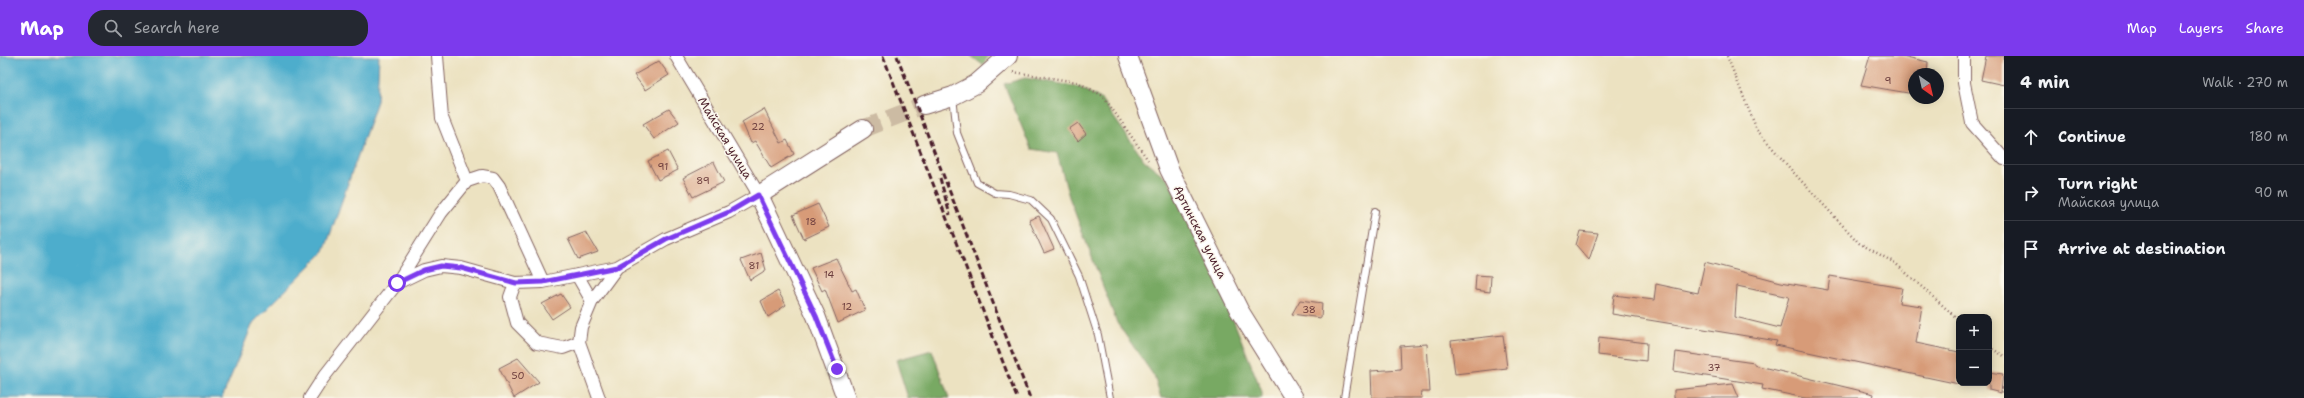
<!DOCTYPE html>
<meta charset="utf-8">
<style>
body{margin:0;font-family:"Shantell Sans",sans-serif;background:#242831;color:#f1f3f6}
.controls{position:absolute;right:12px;bottom:12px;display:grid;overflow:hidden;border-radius:8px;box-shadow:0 2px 10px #0003}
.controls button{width:36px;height:36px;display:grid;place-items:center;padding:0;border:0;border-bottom:1px solid #363941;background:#171b24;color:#f1f3f6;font:20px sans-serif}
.compass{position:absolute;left:1908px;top:12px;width:36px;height:36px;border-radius:50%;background:#171b24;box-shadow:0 2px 10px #0003;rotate:146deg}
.stop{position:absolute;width:12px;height:12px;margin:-9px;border:3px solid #7c3aed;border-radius:50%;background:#fff}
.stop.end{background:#7c3aed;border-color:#fff;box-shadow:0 1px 4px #0008}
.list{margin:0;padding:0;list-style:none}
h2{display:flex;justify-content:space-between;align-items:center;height:52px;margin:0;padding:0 16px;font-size:17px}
h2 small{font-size:13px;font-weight:400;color:#9ea1a6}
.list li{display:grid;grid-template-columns:26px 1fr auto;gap:12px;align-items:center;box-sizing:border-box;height:56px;padding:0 16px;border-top:1px solid #363941}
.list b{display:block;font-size:15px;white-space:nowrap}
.list p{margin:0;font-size:13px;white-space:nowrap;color:#9ea1a6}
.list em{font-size:13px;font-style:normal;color:#9ea1a6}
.icon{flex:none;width:22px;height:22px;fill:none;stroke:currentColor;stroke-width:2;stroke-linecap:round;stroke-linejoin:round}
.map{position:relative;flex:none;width:2004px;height:342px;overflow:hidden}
header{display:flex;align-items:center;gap:24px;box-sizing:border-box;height:56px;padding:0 20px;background:#7c3aed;color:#fff}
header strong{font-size:19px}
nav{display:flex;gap:22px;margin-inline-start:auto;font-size:14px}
.search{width:280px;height:36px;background:#242831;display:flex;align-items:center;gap:10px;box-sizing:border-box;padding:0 14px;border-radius:16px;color:#9ea1a6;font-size:15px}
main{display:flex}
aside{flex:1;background:#171b24}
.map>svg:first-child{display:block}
.forest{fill:#78a964;stroke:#616448}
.water{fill:#4dadcc;stroke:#4c667c}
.building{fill:#d79b78;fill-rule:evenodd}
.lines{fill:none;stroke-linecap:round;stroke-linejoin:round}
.secondary-tunnel{stroke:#ccbba3;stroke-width:18;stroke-dasharray:18 9;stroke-linecap:butt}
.lane-casing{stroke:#836360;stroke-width:8}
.street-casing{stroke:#836360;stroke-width:14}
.secondary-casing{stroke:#836360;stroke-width:20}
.path{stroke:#836360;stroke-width:2.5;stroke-dasharray:1 3;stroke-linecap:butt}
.lane{stroke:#fff;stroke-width:6}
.street{stroke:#fff;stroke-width:12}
.secondary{stroke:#fff;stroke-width:18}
.rail{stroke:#4a1f2b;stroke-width:3;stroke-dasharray:6 3;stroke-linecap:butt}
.route{stroke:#7c3aed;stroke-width:5}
.labels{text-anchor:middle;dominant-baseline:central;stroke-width:3;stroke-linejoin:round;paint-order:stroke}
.number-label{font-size:10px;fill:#6d3e3e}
.street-label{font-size:12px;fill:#4a1f2b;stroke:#fbf7ec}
</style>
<header>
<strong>Map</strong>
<div class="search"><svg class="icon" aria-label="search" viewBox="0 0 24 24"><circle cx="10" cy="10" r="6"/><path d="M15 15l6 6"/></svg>Search here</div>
<nav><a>Map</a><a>Layers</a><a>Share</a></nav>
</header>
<main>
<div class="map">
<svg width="2004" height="342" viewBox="0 0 2004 342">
<rect width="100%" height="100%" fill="#fbf7ec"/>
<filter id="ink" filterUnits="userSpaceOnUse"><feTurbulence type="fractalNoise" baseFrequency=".025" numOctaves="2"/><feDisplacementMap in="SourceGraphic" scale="8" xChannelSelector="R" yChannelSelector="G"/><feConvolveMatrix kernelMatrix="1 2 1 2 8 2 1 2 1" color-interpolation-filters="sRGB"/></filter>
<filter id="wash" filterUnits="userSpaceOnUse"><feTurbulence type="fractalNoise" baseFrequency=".012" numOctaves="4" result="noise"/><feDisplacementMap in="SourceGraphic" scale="16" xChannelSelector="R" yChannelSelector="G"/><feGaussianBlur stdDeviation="0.9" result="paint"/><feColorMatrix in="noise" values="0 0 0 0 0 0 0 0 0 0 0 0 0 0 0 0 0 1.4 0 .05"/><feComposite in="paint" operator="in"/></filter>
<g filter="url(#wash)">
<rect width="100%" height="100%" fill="#ece2c1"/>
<!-- forest -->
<path class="forest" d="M 971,0 L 988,0 L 983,9 Z
M 1025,22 L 1079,31 L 1101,43 L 1144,104 L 1168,123 L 1221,233 L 1262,336 L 1262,342 L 1161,342 L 1154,320 L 1117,267 L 1069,141 L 1057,97 L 1031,93 L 1004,28 Z
M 932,294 L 949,342 L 908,342 L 896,304 Z"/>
<!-- water -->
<path class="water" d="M 0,0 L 379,0 L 377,45 L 324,196 L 253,267 L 222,342 L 0,342 Z"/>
<g id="blocks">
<!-- building -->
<path class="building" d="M 1870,0 L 1902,0 L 1928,6 L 1927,18 L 1914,18 L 1914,38 L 1861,29 Z
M 1986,0 L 2004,0 L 2004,29 L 1981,24 Z
M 659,5 L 669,19 L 645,34 L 634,19 Z
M 669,53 L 679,66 L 654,83 L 643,68 Z
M 764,53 L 781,87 L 787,84 L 794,98 L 771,112 L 755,85 L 751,87 L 742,66 Z
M 1078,67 L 1086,78 L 1078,85 L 1069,73 Z
M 668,95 L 678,114 L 658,124 L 648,105 Z
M 714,106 L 724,126 L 693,141 L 683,122 Z
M 818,148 L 829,171 L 804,183 L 793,159 Z
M 1039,160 L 1054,193 L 1044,197 L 1029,164 Z
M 1580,175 L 1598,177 L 1589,204 L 1576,189 Z
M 586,176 L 598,196 L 578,203 L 568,183 Z
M 761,197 L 766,214 L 750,224 L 741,204 Z
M 836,202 L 852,235 L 856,233 L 865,254 L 838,267 L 825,233 L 822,235 L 811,212 Z
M 1705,206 L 1781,226 L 1828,234 L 1830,220 L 1902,232 L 1899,247 L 1922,250 L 1916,287 L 1959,296 L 1959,328 L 1775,289 L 1777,285 L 1612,258 L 1614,239 L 1654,244 L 1656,228 L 1698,237 ZM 1737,230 L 1789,241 L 1780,272 L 1735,261 Z
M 1476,219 L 1491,220 L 1490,236 L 1475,234 Z
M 778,235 L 786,249 L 768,261 L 761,245 Z
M 561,238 L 570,251 L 552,263 L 542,248 Z
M 1300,244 L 1322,247 L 1321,262 L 1292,258 Z
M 1503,279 L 1507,312 L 1455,318 L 1451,285 Z
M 1599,281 L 1647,287 L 1646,305 L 1598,299 Z
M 1427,288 L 1430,336 L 1421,336 L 1422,342 L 1372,342 L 1371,315 L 1401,313 L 1400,290 Z
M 1676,296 L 1754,307 L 1754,309 L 1874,338 L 1873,342 L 1805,342 L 1762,333 L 1763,329 L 1674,315 Z
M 518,302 L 539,326 L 514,342 L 499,312 Z
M 1989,316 L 2003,318 L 2001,337 L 1989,334 Z
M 1733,328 L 1739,342 L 1674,342 L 1674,334 Z"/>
</g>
</g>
<g filter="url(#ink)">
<use href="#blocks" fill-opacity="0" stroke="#836360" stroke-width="1"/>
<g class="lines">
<!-- secondary-tunnel -->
<path class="secondary-tunnel" d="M 863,73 L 924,49"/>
<defs>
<path id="lane" d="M 953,41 L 957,77 L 977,127 L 995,137 L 1009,138 L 1031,144 L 1051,163 L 1079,220 L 1098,279 L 1110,342
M 1344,342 L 1375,155"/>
<path id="street" d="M 437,0 L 442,62 L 467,125
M 1964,0 L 1964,27 L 1972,67 L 2004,103
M 577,219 L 592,245
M 397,227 L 441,157 L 467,125 L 482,120 L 493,122 L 499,130 L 543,226
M 515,227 L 510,241 L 517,267 L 537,287 L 563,292 L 579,286
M 310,342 L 323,322 L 397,227 L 424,214 L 441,210 L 461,212 L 515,227 L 543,226 L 617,211 L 666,183 L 729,156 L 759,139 L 676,0
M 599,342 L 579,286 L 581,271 L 592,245 L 617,211"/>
<path id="secondary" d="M 1128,0 L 1169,113 L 1239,254 L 1294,342
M 924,49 L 953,40 L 976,28 L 1008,0
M 846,342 L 816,260 L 759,139 L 863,73"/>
</defs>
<!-- lane casing -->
<use href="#lane" class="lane-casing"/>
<!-- street casing -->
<use href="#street" class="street-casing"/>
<!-- secondary casing -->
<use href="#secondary" class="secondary-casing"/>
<!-- path -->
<path class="path" d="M 1727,0 L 1757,74 L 1794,117 L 1859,187 L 1895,207 L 1959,264
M 1013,16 L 1077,26 L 1103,40 L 1148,104
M 1989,291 L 2004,300"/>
<!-- lane -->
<use href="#lane" class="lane"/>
<!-- street -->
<use href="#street" class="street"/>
<!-- secondary -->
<use href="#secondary" class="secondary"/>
<!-- rail -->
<path class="rail" d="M 883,0 L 1017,342
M 897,0 L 1030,342
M 940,122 L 950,159"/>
</g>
</g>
<g class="lines" filter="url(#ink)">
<!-- route -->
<path class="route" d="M 397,227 L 424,214 L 441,210 L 461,212 L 516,227 L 543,226 L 617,211 L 666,183 L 729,156 L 758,139 L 816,260 L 837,313"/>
</g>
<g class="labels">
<!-- number labels -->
<g class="number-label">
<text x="1888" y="24">9</text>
<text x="758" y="70">22</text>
<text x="663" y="110">91</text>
<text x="703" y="124">89</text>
<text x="811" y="165">18</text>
<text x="754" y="209">81</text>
<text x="829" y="218">14</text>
<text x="847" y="250">12</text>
<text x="1309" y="253">38</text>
<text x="1714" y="311">37</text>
<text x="518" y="319">50</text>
</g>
<!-- street labels -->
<g class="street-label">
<text transform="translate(725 82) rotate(59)">Майская улица</text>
<text transform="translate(1200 176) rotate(63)">Артинская улица</text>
</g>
</g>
</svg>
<div class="controls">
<button>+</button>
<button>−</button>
</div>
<svg class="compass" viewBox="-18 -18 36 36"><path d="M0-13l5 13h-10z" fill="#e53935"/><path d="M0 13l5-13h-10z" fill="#9ea1a6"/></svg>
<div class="stop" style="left:397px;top:227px"></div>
<div class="stop end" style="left:837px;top:313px"></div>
</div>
<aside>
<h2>4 min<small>Walk · 270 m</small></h2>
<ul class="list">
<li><svg class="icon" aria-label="ahead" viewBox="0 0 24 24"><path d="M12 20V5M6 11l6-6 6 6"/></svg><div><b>Continue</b></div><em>180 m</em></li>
<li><svg class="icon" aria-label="right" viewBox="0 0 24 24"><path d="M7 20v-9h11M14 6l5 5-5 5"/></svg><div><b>Turn right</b><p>Майская улица</p></div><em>90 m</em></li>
<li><svg class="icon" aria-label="arrive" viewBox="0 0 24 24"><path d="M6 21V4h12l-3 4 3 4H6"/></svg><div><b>Arrive at destination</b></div></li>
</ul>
</aside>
</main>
